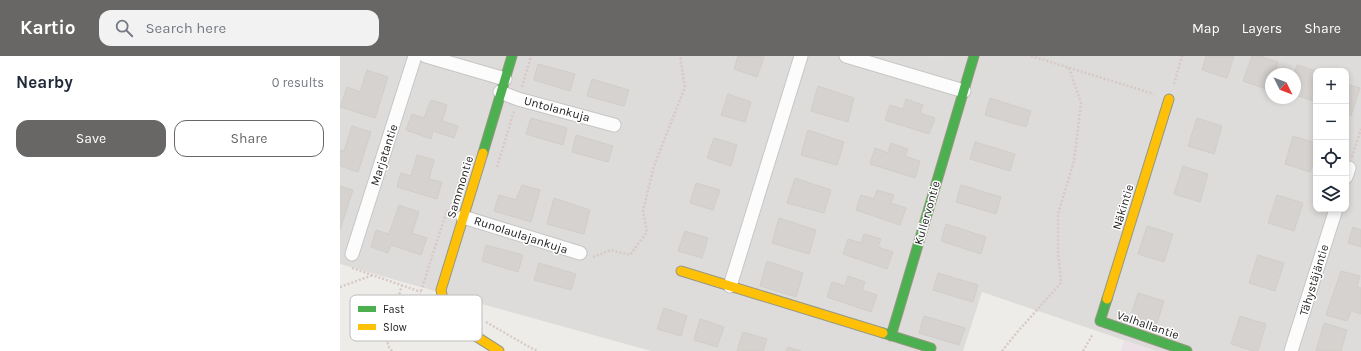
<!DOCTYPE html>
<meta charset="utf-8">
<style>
body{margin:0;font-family:Karla,sans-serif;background:#f2f2f3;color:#1f2937}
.controls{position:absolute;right:12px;top:12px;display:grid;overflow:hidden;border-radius:8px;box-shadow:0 2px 6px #0003}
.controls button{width:36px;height:36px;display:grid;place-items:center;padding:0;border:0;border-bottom:1px solid #e0e1e3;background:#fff;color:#1f2937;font:20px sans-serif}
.compass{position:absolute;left:925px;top:12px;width:36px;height:36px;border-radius:50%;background:#fff;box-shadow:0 2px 6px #0003;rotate:132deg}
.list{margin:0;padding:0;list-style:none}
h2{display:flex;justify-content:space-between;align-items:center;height:52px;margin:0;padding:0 16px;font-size:17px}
h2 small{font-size:13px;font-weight:400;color:#747a83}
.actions{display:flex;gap:8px;padding:12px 16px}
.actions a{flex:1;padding:9px 0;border:1px solid #686766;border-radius:12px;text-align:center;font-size:14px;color:#686766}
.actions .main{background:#686766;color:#fff}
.icon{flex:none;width:22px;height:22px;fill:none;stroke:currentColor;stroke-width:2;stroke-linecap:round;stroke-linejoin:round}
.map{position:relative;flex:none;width:1021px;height:295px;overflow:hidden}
header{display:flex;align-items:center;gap:24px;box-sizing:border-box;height:56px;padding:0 20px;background:#686766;color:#fff}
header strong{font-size:19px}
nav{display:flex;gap:22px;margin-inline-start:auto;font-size:14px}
.search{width:280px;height:36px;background:#f2f2f3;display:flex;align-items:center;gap:10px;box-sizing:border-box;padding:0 14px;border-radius:12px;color:#747a83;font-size:15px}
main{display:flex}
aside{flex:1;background:#fff}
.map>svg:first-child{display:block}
.residential{fill:#dddcda;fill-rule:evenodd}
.industrial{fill:#ebe1e7}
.parking{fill:#dedddc}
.building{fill:#d5d2cf;stroke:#d1cec9}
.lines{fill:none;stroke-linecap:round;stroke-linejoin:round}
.street-casing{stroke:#c7c6c4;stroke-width:15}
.fast-casing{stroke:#969880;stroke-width:11}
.slow-casing{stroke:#969880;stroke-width:11}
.path{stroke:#d7c9c7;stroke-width:2.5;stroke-dasharray:2 2;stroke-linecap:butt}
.street{stroke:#fcfcfc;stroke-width:13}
.fast{stroke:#4caf50;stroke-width:9}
.slow{stroke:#ffc107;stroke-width:9}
.labels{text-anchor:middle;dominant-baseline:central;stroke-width:3;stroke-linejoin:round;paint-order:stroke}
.street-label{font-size:12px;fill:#202020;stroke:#fff}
.key{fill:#fff;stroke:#bcbcbc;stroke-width:1}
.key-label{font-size:11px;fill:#202020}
</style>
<header>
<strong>Kartio</strong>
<div class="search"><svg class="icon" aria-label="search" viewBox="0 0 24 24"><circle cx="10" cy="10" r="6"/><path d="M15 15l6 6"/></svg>Search here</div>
<nav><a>Map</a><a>Layers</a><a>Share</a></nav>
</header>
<main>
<aside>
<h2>Nearby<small>0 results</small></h2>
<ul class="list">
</ul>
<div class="actions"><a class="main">Save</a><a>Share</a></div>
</aside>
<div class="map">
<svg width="1021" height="295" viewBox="0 0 1021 295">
<rect width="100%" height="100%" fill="#eeece8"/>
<!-- residential -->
<path class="residential" d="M 0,0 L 1021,0 L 1021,295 L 816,295 L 642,236 L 623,295 L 311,295 L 59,225 L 0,208 ZM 976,15 L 1006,15 L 1006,153 L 976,153 ZM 931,18 L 955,18 L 955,42 L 931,42 Z"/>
<!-- industrial -->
<path class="industrial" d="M 784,284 L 816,295 L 781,295 Z"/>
<!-- parking -->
<path class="parking" d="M 583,0 L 605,0 L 603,6 Z"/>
<!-- building -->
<path class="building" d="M 398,0 L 424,1 L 417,21 L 394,13 Z
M 866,0 L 894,0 L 887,22 L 862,14 Z
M 912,0 L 920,0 L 938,6 L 934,18 L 931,18 L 931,28 L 929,34 L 903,25 Z
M 198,8 L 235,18 L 230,35 L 194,24 Z
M 957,9 L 976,15 L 976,37 L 974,45 L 955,39 L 955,18 L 954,18 Z
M 27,14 L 48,21 L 35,62 L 0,51 L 7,31 L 20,36 Z
M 252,23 L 289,34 L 284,50 L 247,40 Z
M 1006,28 L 1020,32 L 1011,60 L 1006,58 Z
M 478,30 L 514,42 L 508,66 L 471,55 Z
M 388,38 L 411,46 L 405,66 L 381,59 Z
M 650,42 L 691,55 L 686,71 L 645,59 Z
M 566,43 L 583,49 L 580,57 L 595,62 L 589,78 L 545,64 L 550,49 L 563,53 Z
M 91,44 L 107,49 L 102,65 L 118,70 L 114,82 L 93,75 L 91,83 L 66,74 L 72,58 L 84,62 Z
M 191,62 L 227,72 L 223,89 L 186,78 Z
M 857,62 L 882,70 L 874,98 L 848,90 Z
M 12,70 L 31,76 L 18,116 L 0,110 L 0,94 L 4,95 Z
M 468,74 L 504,86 L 497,109 L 461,99 Z
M 236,79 L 273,90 L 268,106 L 232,96 Z
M 953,80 L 976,87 L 976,99 L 970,116 L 945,108 Z
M 374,82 L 397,89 L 391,110 L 367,102 Z
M 635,86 L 675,98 L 670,115 L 630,103 Z
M 551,87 L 568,93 L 565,100 L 580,105 L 575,122 L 530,108 L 535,92 L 548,97 Z
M 77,99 L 94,104 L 89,123 L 102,126 L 97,143 L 57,131 L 61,117 L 71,120 Z
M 843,110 L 868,118 L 860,146 L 834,138 Z
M 455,122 L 491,134 L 484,157 L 447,147 Z
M 356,127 L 380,134 L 373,154 L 350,147 Z
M 182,129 L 200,134 L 191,166 L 154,155 L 159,139 L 176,144 Z
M 621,129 L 661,141 L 656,158 L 616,146 Z
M 0,130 L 13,134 L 0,174 Z
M 537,134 L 554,139 L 551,147 L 566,152 L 560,169 L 516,154 L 521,139 L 534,143 Z
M 937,139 L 963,147 L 954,175 L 928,167 Z
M 214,142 L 250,154 L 244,178 L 207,168 Z
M 59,149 L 79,156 L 72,177 L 87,182 L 81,199 L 51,189 L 48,197 L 31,191 L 36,174 L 49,178 Z
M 439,162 L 476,174 L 469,198 L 432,187 Z
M 606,168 L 646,181 L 641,198 L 601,185 Z
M 807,170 L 833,178 L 824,206 L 798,198 Z
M 1013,171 L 1021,174 L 1021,191 L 1008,187 Z
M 345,175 L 368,182 L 362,202 L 338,195 Z
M 524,178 L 541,183 L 538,191 L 553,196 L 547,213 L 503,198 L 508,183 L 521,187 Z
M 146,189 L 183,199 L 178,216 L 142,205 Z
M 918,199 L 944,207 L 935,235 L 909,227 Z
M 427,205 L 463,217 L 456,241 L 420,230 Z
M 199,207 L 236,218 L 231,234 L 194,224 Z
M 1001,215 L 1020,220 L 1017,231 L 1021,232 L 1021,258 L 1011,255 L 1007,265 L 986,259 Z
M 598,217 L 638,229 L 633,246 L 593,234 Z
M 508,220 L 525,226 L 522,234 L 537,239 L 531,256 L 487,241 L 492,226 L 505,230 Z
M 798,237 L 824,245 L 815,273 L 789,265 Z
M 324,252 L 347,260 L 341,280 L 317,273 Z
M 584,260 L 625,272 L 619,289 L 579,277 Z
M 900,260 L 926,268 L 918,295 L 913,295 L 891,288 Z
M 360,263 L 384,271 L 377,291 L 354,284 Z
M 984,267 L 1007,274 L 1001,295 L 976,295 Z
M 403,276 L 427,283 L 423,295 L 397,295 Z
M 448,291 L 461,295 L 446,295 Z"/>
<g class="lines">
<defs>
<path id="street" d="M 86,0 L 165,23
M 506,0 L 624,35
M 160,36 L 178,43 L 274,69
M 1006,121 L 1009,112
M 123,161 L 240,197
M 12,198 L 75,0
M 390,230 L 461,0
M 951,295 L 996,153"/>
<path id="fast" d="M 143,97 L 172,0
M 767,243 L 760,265 L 847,295
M 543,277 L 591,292
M 551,280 L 634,0"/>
<path id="slow" d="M 143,97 L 101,234 L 103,243 L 115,267 L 159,295
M 341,215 L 543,277
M 767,243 L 829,43"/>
</defs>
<!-- street casing -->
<use href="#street" class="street-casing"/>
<!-- fast casing -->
<use href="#fast" class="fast-casing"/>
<!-- slow casing -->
<use href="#slow" class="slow-casing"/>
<!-- path -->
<path class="path" d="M 691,0 L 814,38
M 834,28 L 842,0
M 182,31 L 191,0
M 1012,101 L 1021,73
M 157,111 L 174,55
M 253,201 L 271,194 L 290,199 L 307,176 L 303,155 L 314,110 L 345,31 L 340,0
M 12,212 L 81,236
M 0,231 L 33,219
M 81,235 L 107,154
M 146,266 L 191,292 L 198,295
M 52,295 L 48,290 L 47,279 L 62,229
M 662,295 L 679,274 L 721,227 L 718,196 L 718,158 L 734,105 L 741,47 L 729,12
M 743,295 L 753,278"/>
<!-- street -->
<use href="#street" class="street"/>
<!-- fast -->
<use href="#fast" class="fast"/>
<!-- slow -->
<use href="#slow" class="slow"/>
</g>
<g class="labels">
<!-- street labels -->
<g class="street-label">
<text transform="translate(217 53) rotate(15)">Untolankuja</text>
<text transform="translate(44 99) rotate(-72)">Marjatantie</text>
<text transform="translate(120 131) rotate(-73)">Sammontie</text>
<text transform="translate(783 151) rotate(-73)">Näkintie</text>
<text transform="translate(587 157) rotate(-74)">Kullervontie</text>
<text transform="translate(181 179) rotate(18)">Runolaulajankuja</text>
<text transform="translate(974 224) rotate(-73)">Tähystäjäntie</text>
<text transform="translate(808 269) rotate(19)">Valhallantie</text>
</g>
</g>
<!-- legend -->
<rect x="10" y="239" width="132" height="46" rx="6" class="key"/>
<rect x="18" y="250" width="18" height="6" fill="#4caf50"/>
<rect x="18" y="268" width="18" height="6" fill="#ffc107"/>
<g class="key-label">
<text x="43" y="257">Fast</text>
<text x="43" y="275">Slow</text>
</g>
</svg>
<div class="controls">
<button>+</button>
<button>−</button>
<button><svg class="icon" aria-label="locate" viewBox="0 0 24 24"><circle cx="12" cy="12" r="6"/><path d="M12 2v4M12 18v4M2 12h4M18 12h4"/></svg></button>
<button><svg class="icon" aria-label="layers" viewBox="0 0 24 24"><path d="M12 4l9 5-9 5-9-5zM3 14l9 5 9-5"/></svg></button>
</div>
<svg class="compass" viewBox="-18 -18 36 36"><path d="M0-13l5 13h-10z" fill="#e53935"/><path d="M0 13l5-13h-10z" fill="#747a83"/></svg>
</div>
</main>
